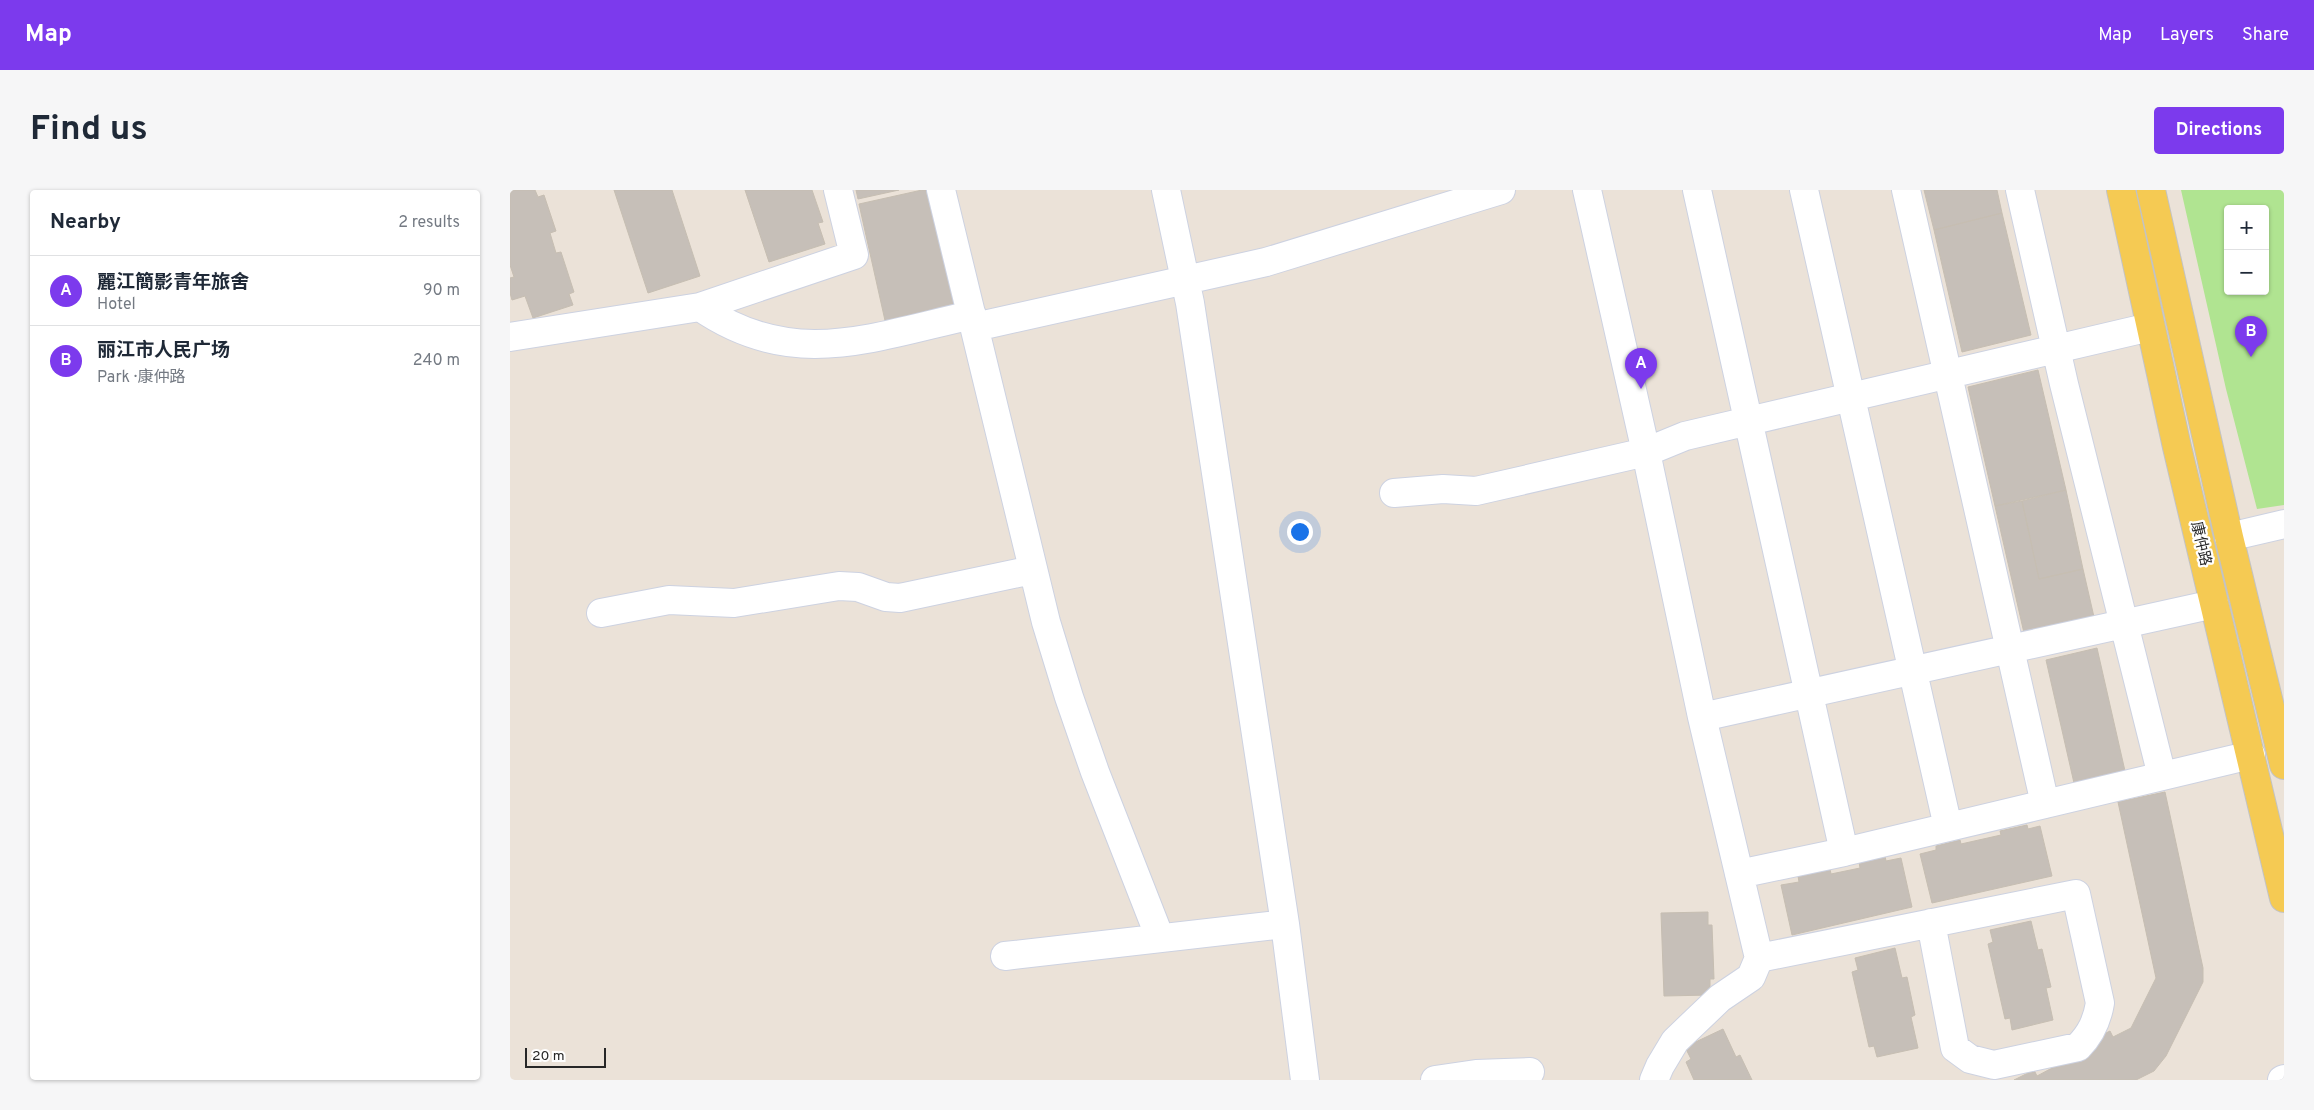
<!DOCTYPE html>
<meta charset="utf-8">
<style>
body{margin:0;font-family:Overpass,"Noto Sans SC",sans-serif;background:#f6f6f7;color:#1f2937}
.controls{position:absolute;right:15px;top:15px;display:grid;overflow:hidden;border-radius:5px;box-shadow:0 1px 4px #0004}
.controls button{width:45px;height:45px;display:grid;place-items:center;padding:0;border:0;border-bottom:1px solid #e0e1e3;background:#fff;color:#1f2937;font:25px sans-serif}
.scale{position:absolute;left:15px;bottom:12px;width:81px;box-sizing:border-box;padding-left:5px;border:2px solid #272727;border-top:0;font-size:14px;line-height:18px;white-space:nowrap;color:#272727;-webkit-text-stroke:4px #fff;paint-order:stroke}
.you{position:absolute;left:789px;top:341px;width:18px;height:18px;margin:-12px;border:4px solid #fff;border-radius:50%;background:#1a73e8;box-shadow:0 0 0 8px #1a73e833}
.badge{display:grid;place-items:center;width:32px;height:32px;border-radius:50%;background:#7c3aed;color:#fff;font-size:16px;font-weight:700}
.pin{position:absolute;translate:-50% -41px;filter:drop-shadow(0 1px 2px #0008)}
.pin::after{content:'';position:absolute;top:26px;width:18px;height:15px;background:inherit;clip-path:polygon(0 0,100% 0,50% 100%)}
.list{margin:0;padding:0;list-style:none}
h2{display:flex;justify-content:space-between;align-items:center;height:65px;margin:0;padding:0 20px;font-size:21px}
h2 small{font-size:16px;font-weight:400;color:#747a83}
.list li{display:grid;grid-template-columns:32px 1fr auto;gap:15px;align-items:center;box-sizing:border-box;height:70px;padding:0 20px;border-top:1px solid #e0e1e3}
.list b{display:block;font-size:19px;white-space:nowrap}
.list p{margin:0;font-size:16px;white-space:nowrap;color:#747a83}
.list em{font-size:16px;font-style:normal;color:#747a83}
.map{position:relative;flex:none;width:1774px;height:890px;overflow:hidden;border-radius:5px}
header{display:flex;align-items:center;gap:30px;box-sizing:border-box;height:70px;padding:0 25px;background:#7c3aed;color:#fff}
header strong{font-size:24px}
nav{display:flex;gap:28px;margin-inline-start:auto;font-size:18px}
.intro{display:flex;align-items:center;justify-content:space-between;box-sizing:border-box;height:120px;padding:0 30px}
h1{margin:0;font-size:35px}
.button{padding:12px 22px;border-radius:5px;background:#7c3aed;color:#fff;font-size:18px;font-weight:700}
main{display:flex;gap:30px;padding:0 30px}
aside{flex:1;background:#fff;border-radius:5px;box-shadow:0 1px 4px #0004}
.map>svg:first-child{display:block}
.green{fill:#b0e491;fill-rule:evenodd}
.building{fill:#c6bfb8;stroke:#c6beb2}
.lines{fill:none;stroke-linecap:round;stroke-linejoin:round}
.minor-casing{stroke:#cdd2e1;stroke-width:30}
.major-casing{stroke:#c3c3c3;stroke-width:30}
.minor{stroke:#fff;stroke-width:28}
.major{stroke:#f5ca53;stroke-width:28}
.labels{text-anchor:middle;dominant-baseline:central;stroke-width:4.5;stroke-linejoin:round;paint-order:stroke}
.street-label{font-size:15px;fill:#272727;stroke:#fff}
</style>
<header>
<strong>Map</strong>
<nav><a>Map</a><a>Layers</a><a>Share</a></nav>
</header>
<div class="intro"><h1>Find us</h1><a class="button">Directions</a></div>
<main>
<aside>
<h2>Nearby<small>2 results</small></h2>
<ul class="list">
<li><span class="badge">A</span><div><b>麗江簡影青年旅舍</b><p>Hotel</p></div><em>90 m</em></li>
<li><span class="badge">B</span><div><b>丽江市人民广场</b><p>Park · 康仲路</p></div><em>240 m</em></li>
</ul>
</aside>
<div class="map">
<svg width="1774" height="890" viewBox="0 0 1774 890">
<rect width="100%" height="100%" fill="#ebe2d8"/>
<!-- green -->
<path class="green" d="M 1671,0 L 1774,0 L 1774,315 L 1747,319 L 1716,199 ZM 1718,19 L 1755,19 L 1755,101 L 1718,101 Z"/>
<!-- building -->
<path class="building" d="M 3,0 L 25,0 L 28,7 L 34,5 L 46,41 L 40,43 L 46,63 L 51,62 L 64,102 L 59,104 L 63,115 L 23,128 L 15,106 L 2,110 L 0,103 L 0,88 L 4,87 L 0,75 L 0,1 Z
M 104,0 L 162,0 L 190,86 L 138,103 Z
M 235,0 L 302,0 L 313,32 L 308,33 L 315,54 L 259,72 Z
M 346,0 L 389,0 L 348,9 Z
M 412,0 L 420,0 L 446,119 L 376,135 L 349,14 Z
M 1414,0 L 1487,0 L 1492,23 L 1424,40 Z
M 1492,23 L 1521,145 L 1452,162 L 1424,40 Z
M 1528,180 L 1556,300 L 1485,316 L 1458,197 Z
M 1556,300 L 1573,379 L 1529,389 L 1512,311 Z
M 1512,311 L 1529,389 L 1573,379 L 1584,427 L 1514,443 L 1485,316 Z
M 1587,458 L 1615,581 L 1564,593 L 1536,470 Z
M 1655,602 L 1693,778 L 1693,792 L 1656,866 L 1644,881 L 1626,890 L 1504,890 L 1524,880 L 1527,886 L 1544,877 L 1541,871 L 1600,841 L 1603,847 L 1621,838 L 1646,788 L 1608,612 Z
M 1517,635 L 1518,639 L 1530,636 L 1542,686 L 1422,713 L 1410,664 L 1426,660 L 1426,656 L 1450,650 L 1451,654 L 1491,645 L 1490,641 Z
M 1375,666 L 1376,671 L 1391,668 L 1402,717 L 1282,745 L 1271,695 L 1289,692 L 1288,686 L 1320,679 L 1321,684 L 1350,678 L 1349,672 Z
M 1198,722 L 1198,735 L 1202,735 L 1204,789 L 1200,789 L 1200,805 L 1154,806 L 1151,723 Z
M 1521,731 L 1528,760 L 1532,759 L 1541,797 L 1536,798 L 1543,830 L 1502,840 L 1500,828 L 1495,829 L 1478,754 L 1483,752 L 1480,740 Z
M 1385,758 L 1392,788 L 1397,787 L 1405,825 L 1401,827 L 1408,858 L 1367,867 L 1364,856 L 1359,857 L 1342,782 L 1348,780 L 1345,768 Z
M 1213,839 L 1226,867 L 1230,865 L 1242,890 L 1184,890 L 1176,872 L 1181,869 L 1175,857 Z"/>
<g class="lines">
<defs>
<path id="minor" d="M 431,0 L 536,432 L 559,507 L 585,582 L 650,748
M 656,0 L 680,113 L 775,734 L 795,890
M 1077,0 L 1136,262 L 1192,527 L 1249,768 L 1241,787 L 1210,808 L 1165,851 L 1150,876 L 1144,890
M 1187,0 L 1334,662
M 1294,0 L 1438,637
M 1396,0 L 1535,614
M 1510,0 L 1554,194 L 1652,586
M 190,117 C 283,181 362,147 462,125
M 465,137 L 756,72 L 991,0
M 0,147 L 190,117 L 344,65 L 328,0
M 884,303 L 933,299 L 966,301 L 1136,262 L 1175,246 L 1640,137
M 1719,347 L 1774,334
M 91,423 L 159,410 L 224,413 L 329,396 L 348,397 L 376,407 L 390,408 L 522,380
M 1192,527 L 1704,414
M 1229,684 L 1334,662 L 1741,565
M 495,766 L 775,734
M 1249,768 L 1566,704 L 1590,813 C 1587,831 1581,844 1568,857 L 1484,875 L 1460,869 L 1445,858 L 1421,733
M 925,890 L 966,884 L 1020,882
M 1772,890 L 1774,889"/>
<path id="major" d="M 1611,0 L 1667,257 L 1774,708
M 1641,0 L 1719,347 L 1774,575"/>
</defs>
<!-- minor casing -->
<use href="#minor" class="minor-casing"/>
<!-- major casing -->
<use href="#major" class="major-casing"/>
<!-- minor -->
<use href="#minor" class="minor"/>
<!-- major -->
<use href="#major" class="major"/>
</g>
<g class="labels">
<!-- street labels -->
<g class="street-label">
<text transform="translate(1690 354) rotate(77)">康仲路</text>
</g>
</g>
</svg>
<div class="controls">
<button>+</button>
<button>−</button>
</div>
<div class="scale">20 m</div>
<div class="you"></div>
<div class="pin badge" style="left:1131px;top:199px">A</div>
<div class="pin badge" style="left:1741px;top:167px">B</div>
</div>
</main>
